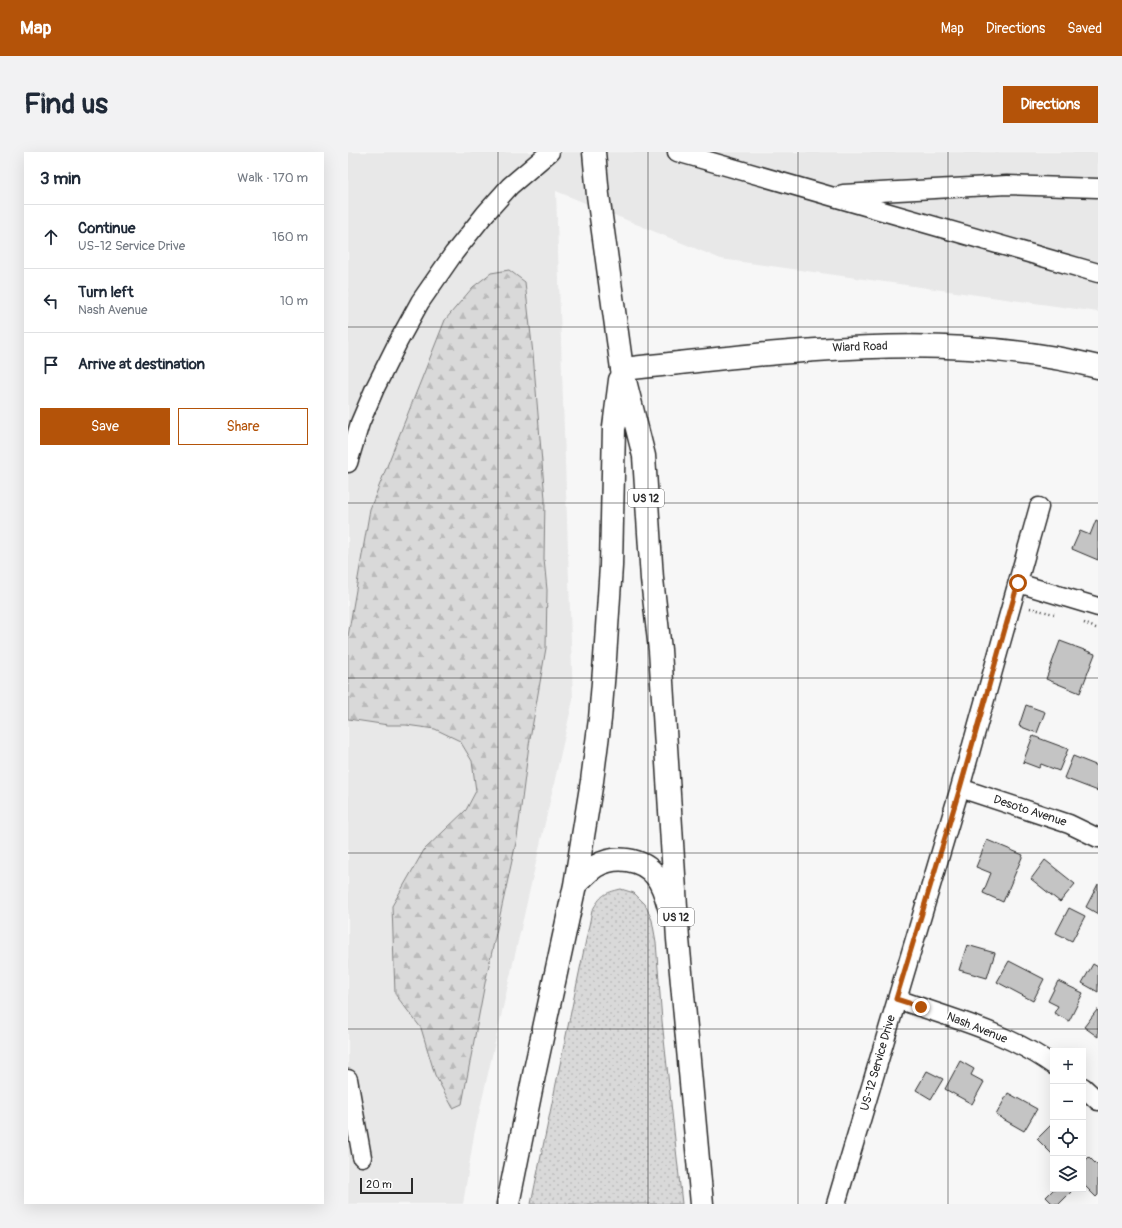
<!DOCTYPE html>
<meta charset="utf-8">
<style>
body{margin:0;font-family:Pangolin,sans-serif;background:#f2f2f3;color:#1f2937}
.controls{position:absolute;right:12px;bottom:12px;display:grid;overflow:hidden;border-radius:0px;box-shadow:0 4px 16px #0002}
.controls button{width:36px;height:36px;display:grid;place-items:center;padding:0;border:0;border-bottom:1px solid #e0e1e3;background:#fff;color:#1f2937;font:20px sans-serif}
.scale{position:absolute;left:12px;bottom:10px;width:53px;box-sizing:border-box;padding-left:4px;border:2px solid #2b2b2b;border-top:0;font-size:11px;line-height:14px;white-space:nowrap;color:#2b2b2b;-webkit-text-stroke:3px #fff;paint-order:stroke}
.stop{position:absolute;width:12px;height:12px;margin:-9px;border:3px solid #b45309;border-radius:50%;background:#fff}
.stop.end{background:#b45309;border-color:#fff;box-shadow:0 1px 4px #0008}
.list{margin:0;padding:0;list-style:none}
h2{display:flex;justify-content:space-between;align-items:center;height:52px;margin:0;padding:0 16px;font-size:17px}
h2 small{font-size:13px;font-weight:400;color:#747a83}
.list li{display:grid;grid-template-columns:26px 1fr auto;gap:12px;align-items:center;box-sizing:border-box;height:64px;padding:0 16px;border-top:1px solid #e0e1e3}
.list b{display:block;font-size:15px;white-space:nowrap}
.list p{margin:0;font-size:13px;white-space:nowrap;color:#747a83}
.list em{font-size:13px;font-style:normal;color:#747a83}
.actions{display:flex;gap:8px;padding:12px 16px}
.actions a{flex:1;padding:9px 0;border:1px solid #b45309;border-radius:0px;text-align:center;font-size:14px;color:#b45309}
.actions .main{background:#b45309;color:#fff}
.icon{flex:none;width:22px;height:22px;fill:none;stroke:currentColor;stroke-width:2;stroke-linecap:round;stroke-linejoin:round}
.map{position:relative;flex:none;width:750px;height:1052px;overflow:hidden;border-radius:0px}
header{display:flex;align-items:center;gap:24px;box-sizing:border-box;height:56px;padding:0 20px;background:#b45309;color:#fff}
header strong{font-size:19px}
nav{display:flex;gap:22px;margin-inline-start:auto;font-size:14px}
.intro{display:flex;align-items:center;justify-content:space-between;box-sizing:border-box;height:96px;padding:0 24px}
h1{margin:0;font-size:28px}
.button{padding:10px 18px;border-radius:0px;background:#b45309;color:#fff;font-size:14px;font-weight:700}
main{display:flex;gap:24px;padding:0 24px}
aside{flex:1;background:#fff;border-radius:0px;box-shadow:0 4px 16px #0002}
.map>svg:first-child{display:block}
.built{fill:#e8e8e8}
.grass{fill:url(#grass-dots);stroke:#828282}
.forest{fill:url(#forest-firs);stroke:#828282}
.building{fill:#c4c4c4;stroke:#2b2b2b}
.lines{fill:none;stroke-linecap:round;stroke-linejoin:round}
.minor-casing{stroke:#2b2b2b;stroke-width:21}
.primary-casing{stroke:#2b2b2b;stroke-width:25}
.trunk-casing{stroke:#2b2b2b;stroke-width:25}
.path{stroke:#2b2b2b;stroke-width:2.5;stroke-dasharray:1 3;stroke-linecap:butt}
.minor{stroke:#fff;stroke-width:18}
.primary{stroke:#fff;stroke-width:22}
.trunk{stroke:#fff;stroke-width:22}
.route{stroke:#b45309;stroke-width:5}
.grid{fill:none;stroke:#2b2b2b;stroke-width:1;stroke-opacity:0.55}
.labels{text-anchor:middle;dominant-baseline:central;stroke-width:3;stroke-linejoin:round;paint-order:stroke}
.shield{fill:#fff;stroke:#6b6b6b;stroke-width:1}
.shield-label{font-size:11px;font-weight:bold;fill:#2b2b2b}
.street-label{font-size:12px;fill:#2b2b2b;stroke:#fff}
</style>
<header>
<strong>Map</strong>
<nav><a>Map</a><a>Directions</a><a>Saved</a></nav>
</header>
<div class="intro"><h1>Find us</h1><a class="button">Directions</a></div>
<main>
<aside>
<h2>3 min<small>Walk · 170 m</small></h2>
<ul class="list">
<li><svg class="icon" aria-label="ahead" viewBox="0 0 24 24"><path d="M12 20V5M6 11l6-6 6 6"/></svg><div><b>Continue</b><p>US-12 Service Drive</p></div><em>160 m</em></li>
<li><svg class="icon" aria-label="left" viewBox="0 0 24 24"><path d="M17 20v-9H6M10 6l-5 5 5 5"/></svg><div><b>Turn left</b><p>Nash Avenue</p></div><em>10 m</em></li>
<li><svg class="icon" aria-label="arrive" viewBox="0 0 24 24"><path d="M6 21V4h12l-3 4 3 4H6"/></svg><div><b>Arrive at destination</b></div></li>
</ul>
<div class="actions"><a class="main">Save</a><a>Share</a></div>
</aside>
<div class="map">
<svg width="750" height="1052" viewBox="0 0 750 1052">
<defs>
<pattern id="grass-dots" width="8" height="8" patternUnits="userSpaceOnUse"><rect width="8" height="8" fill="#d9d9d9"/><path d="M2 2h.1M6 6h.1" fill="none" stroke="#bababa" stroke-width="1.8" stroke-linecap="round"/></pattern>
<pattern id="forest-firs" width="22" height="20" patternUnits="userSpaceOnUse"><rect width="22" height="20" fill="#d9d9d9"/><path d="M5 1l3.5 6h-7zM16 11l3.5 6h-7z" fill="#bababa"/></pattern>
</defs>
<rect width="100%" height="100%" fill="#f7f7f7"/>
<filter id="ink" filterUnits="userSpaceOnUse"><feTurbulence type="fractalNoise" baseFrequency=".025" numOctaves="2"/><feDisplacementMap in="SourceGraphic" scale="8" xChannelSelector="R" yChannelSelector="G"/><feConvolveMatrix kernelMatrix="1 2 1 2 8 2 1 2 1" color-interpolation-filters="sRGB"/></filter>
<g filter="url(#ink)">
<!-- built -->
<path class="built" d="M 0,0 L 750,0 L 750,160 L 373,107 L 208,39 L 225,548 L 126,983 L 115,1052 L 0,1052 Z"/>
<!-- grass -->
<path class="grass" d="M 273,737 L 286,741 L 297,752 L 304,768 L 308,790 L 314,869 L 334,1052 L 183,1052 L 244,759 C 253,743 256,741 273,737 Z"/>
<!-- forest -->
<path class="forest" d="M 161,118 L 177,130 L 185,202 L 197,347 L 196,407 L 199,438 L 198,496 L 181,593 L 169,686 L 137,831 L 114,952 L 105,956 L 87,923 L 73,876 L 47,842 L 44,754 L 76,698 L 118,658 L 128,639 L 124,609 L 112,589 L 87,577 L 58,573 L 40,573 L 0,567 L 0,484 L 22,357 L 97,168 L 125,135 L 143,121 Z"/>
<!-- building -->
<path class="building" d="M 748,368 L 750,369 L 750,408 L 724,397 L 732,379 L 742,383 Z
M 712,489 L 747,502 L 732,541 L 698,527 Z
M 678,553 L 697,560 L 689,581 L 671,574 Z
M 685,584 L 720,597 L 711,619 L 693,612 L 691,616 L 675,610 Z
M 725,604 L 750,614 L 750,639 L 716,626 Z
M 639,688 L 675,703 L 655,750 L 635,741 L 643,721 L 628,715 Z
M 697,708 L 727,732 L 712,750 L 683,727 Z
M 750,732 L 750,762 L 738,755 Z
M 721,756 L 737,764 L 724,789 L 708,781 Z
M 619,793 L 647,801 L 639,826 L 611,818 Z
M 661,809 L 696,827 L 685,849 L 649,830 Z
M 745,812 L 750,815 L 750,840 L 734,831 Z
M 710,829 L 735,841 L 721,869 L 706,861 L 710,854 L 700,849 Z
M 749,858 L 750,858 L 750,885 L 736,875 Z
M 612,909 L 626,917 L 623,923 L 636,930 L 624,952 L 597,937 Z
M 579,919 L 595,927 L 583,947 L 568,938 Z
M 660,941 L 689,957 L 676,979 L 648,963 Z
M 705,971 L 705,1003 L 689,987 Z
M 741,1005 L 750,1014 L 750,1043 L 748,1045 L 735,1032 L 735,1011 Z
M 706,1037 L 720,1037 L 723,1040 L 711,1052 L 705,1052 L 698,1045 Z"/>
<g class="lines">
<defs>
<path id="minor" d="M 329,0 L 750,121
M 495,42 L 659,33 L 750,36
M 0,311 L 12,271 L 27,236 L 50,190 L 72,150 L 106,101 L 137,62 L 162,34 L 202,0
M 670,431 L 750,455
M 612,636 L 721,672 L 750,686
M 549,847 C 602,866 659,880 705,913
M 0,927 L 14,1005
M 735,935 L 750,949
M 488,1052 L 612,636 L 691,355"/>
<path id="primary" d="M 274,217 C 432,201 593,176 750,215"/>
<path id="trunk" d="M 246,0 L 250,43 L 274,217 L 296,304 L 304,427 L 312,498 L 330,787 L 354,1052
M 227,733 C 233,727 240,719 248,714 C 267,703 294,706 308,724 C 315,733 318,744 321,755
M 160,1052 L 187,918 L 227,733 L 244,629 L 252,567 L 257,506 L 263,414 L 266,275 L 272,228"/>
</defs>
<!-- minor casing -->
<use href="#minor" class="minor-casing"/>
<!-- primary casing -->
<use href="#primary" class="primary-casing"/>
<!-- trunk casing -->
<use href="#trunk" class="trunk-casing"/>
<!-- path -->
<path class="path" d="M 682,456 L 706,462
M 736,471 L 750,477"/>
<!-- minor -->
<use href="#minor" class="minor"/>
<!-- primary -->
<use href="#primary" class="primary"/>
<!-- trunk -->
<use href="#trunk" class="trunk"/>
</g>
</g>
<g class="lines" filter="url(#ink)">
<!-- route -->
<path class="route" d="M 573,855 L 548,847 L 612,636 L 670,431"/>
</g>
<!-- grid -->
<path class="grid" d="M 150,0 L 150,1052M 300,0 L 300,1052M 450,0 L 450,1052M 600,0 L 600,1052M 0,175 L 750,175M 0,351 L 750,351M 0,526 L 750,526M 0,701 L 750,701M 0,877 L 750,877"/>
<g class="labels">
<!-- shield labels -->
<g class="shield">
<rect x="280" y="337" width="36" height="18" rx="3"/>
<rect x="310" y="756" width="36" height="18" rx="3"/>
</g>
<g class="shield-label">
<text x="298" y="346">US 12</text>
<text x="328" y="765">US 12</text>
</g>
<!-- street labels -->
<g class="street-label">
<text transform="translate(512 195) rotate(-2)">Wiard Road</text>
<text transform="translate(682 659) rotate(18)">Desoto Avenue</text>
<text transform="translate(629 876) rotate(22)">Nash Avenue</text>
<text transform="translate(530 911) rotate(-74)">US-12 Service Drive</text>
</g>
</g>
</svg>
<div class="controls">
<button>+</button>
<button>−</button>
<button><svg class="icon" aria-label="locate" viewBox="0 0 24 24"><circle cx="12" cy="12" r="6"/><path d="M12 2v4M12 18v4M2 12h4M18 12h4"/></svg></button>
<button><svg class="icon" aria-label="layers" viewBox="0 0 24 24"><path d="M12 4l9 5-9 5-9-5zM3 14l9 5 9-5"/></svg></button>
</div>
<div class="scale">20 m</div>
<div class="stop" style="left:670px;top:431px"></div>
<div class="stop end" style="left:573px;top:855px"></div>
</div>
</main>
